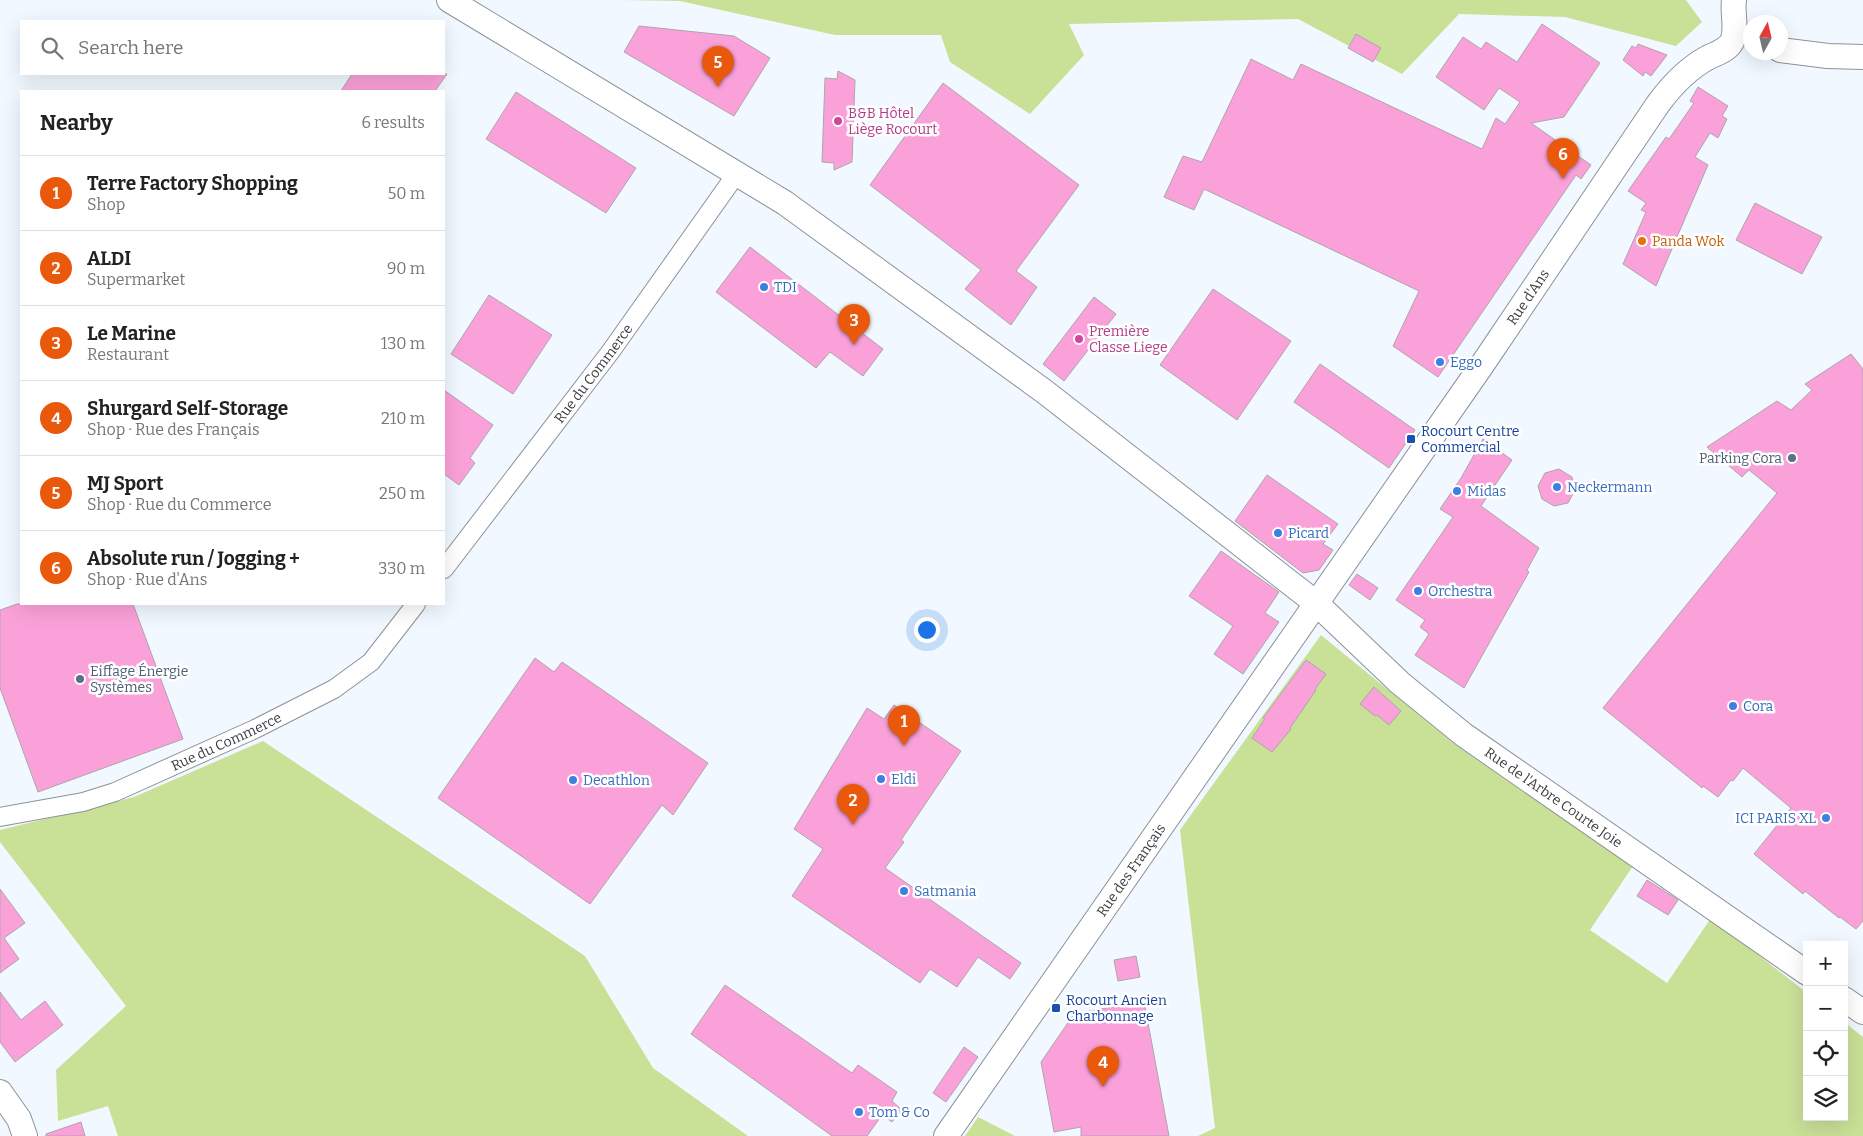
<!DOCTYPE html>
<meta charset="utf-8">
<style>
body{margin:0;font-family:Bitter,serif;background:#f2f2f2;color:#222}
.controls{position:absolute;right:15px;bottom:15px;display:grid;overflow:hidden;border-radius:0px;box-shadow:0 5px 20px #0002}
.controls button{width:45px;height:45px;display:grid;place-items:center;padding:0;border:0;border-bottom:1px solid #e0e0e0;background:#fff;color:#222;font:25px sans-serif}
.compass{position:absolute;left:1743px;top:15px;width:45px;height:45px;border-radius:50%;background:#fff;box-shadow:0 5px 20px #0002;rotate:8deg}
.you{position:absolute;left:926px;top:629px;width:18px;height:18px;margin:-12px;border:4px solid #fff;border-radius:50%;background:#1a73e8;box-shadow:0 0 0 8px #1a73e833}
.badge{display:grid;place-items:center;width:32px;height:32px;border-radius:50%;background:#ea580c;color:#fff;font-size:16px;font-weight:700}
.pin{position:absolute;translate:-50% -41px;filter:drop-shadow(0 1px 2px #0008)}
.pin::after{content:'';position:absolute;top:26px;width:18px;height:15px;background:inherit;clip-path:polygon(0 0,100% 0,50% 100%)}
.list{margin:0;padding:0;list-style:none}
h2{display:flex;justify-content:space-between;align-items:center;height:65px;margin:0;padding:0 20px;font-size:21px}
h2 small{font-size:16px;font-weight:400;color:#767676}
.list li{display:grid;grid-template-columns:32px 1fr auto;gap:15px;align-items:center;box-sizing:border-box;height:75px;padding:0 20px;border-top:1px solid #e0e0e0}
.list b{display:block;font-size:19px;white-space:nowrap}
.list p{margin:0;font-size:16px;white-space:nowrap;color:#767676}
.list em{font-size:16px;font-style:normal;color:#767676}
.icon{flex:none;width:28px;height:28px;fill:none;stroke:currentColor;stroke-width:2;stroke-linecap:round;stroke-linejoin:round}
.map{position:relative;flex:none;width:1863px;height:1136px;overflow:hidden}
.search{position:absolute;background:#fff;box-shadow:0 5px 20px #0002;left:20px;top:20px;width:425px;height:55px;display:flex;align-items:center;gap:12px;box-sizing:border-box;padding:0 18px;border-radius:0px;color:#767676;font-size:19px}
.panel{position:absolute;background:#fff;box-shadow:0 5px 20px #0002;left:20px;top:90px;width:425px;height:515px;border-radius:0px}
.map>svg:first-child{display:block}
.green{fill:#c9e097}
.building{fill:#fba1d9;stroke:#ada5aa}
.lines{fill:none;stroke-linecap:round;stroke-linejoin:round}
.street-casing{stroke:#8d9298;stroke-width:20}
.secondary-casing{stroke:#8d9298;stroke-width:26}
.street{stroke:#fff;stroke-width:18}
.secondary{stroke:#fff;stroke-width:24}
.hotel-dot{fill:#d1479c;stroke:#fff;stroke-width:2}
.food-dot{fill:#e8710a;stroke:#fff;stroke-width:2}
.shop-dot{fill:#3f7fe0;stroke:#fff;stroke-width:2}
.transit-dot{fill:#1a4fb4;stroke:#fff;stroke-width:2}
.service-dot{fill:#5c6f8a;stroke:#fff;stroke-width:2}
.labels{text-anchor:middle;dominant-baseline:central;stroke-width:5;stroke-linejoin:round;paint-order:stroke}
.hotel-label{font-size:14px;fill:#b23c85;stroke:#fff;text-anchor:start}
.food-label{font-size:14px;fill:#c56008;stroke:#fff;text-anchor:start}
.shop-label{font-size:14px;fill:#366cbe;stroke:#fff;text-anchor:start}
.street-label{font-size:14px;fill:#3a3c3f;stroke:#fff}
.transit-label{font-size:14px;fill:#164399;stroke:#fff;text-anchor:start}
.service-label{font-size:14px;fill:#4e5e75;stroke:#fff;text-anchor:end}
</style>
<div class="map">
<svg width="1863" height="1136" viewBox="0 0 1863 1136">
<rect width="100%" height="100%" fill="#f2f8ff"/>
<!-- green -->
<path class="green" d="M 622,0 L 1686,0 L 1702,22 L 1676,46 L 1565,17 L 1459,14 L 1402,74 L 1298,19 L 1069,24 L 1084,55 L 1030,114 L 950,62 L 941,35 L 835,35 L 680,1 Z
M 1321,635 L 1458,747 L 1633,866 L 1590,930 L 1667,983 L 1711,918 L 1807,993 L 1807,1117 L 1844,1117 L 1844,1022 L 1863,1037 L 1863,1136 L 1198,1136 L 1215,1128 L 1180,830 Z
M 263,741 L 585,956 L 653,1068 L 748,1136 L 118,1136 L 108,1106 L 58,1121 L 56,1070 L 126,1006 L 0,842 L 0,830 L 134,797 Z
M 978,1117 L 1015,1136 L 965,1136 Z"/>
<!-- building -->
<path class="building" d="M 1542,24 L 1600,63 L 1564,117 L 1531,123 L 1591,165 L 1581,179 L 1576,175 L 1438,377 L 1393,346 L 1419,291 L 1204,189 L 1194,210 L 1164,197 L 1183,156 L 1202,162 L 1251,59 L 1293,80 L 1301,64 L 1482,149 L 1496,118 L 1505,124 L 1520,102 L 1499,88 L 1484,110 L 1436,77 L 1463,37 L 1481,49 L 1486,42 L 1517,62 Z
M 639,26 L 734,36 L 770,58 L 734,116 L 624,52 Z
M 1356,34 L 1381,48 L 1373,62 L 1348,48 Z
M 1638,44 L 1667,55 L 1651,76 L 1645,72 L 1643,76 L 1623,60 L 1632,46 L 1636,48 Z
M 838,71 L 855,80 L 852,162 L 834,170 L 834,163 L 822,162 L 825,78 L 837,79 Z
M 352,74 L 447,74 L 435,91 L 341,91 Z
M 943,83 L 1079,185 L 1016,271 L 1037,287 L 1011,325 L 965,289 L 981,270 L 870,185 Z
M 1698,87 L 1728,106 L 1722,116 L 1727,119 L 1718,138 L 1710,133 L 1695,157 L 1708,165 L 1656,286 L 1623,264 L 1646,212 L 1641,210 L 1646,203 L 1628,191 L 1666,137 L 1669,139 L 1694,103 L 1690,101 Z
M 516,92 L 636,168 L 606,213 L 486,139 Z
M 1755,203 L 1822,237 L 1802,274 L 1736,240 Z
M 750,247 L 883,349 L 863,376 L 830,352 L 816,368 L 716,292 Z
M 1213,289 L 1291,341 L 1237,420 L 1160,365 Z
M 489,295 L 552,335 L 513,394 L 451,354 Z
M 1094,297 L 1116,314 L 1064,381 L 1043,364 Z
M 1851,354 L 1863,369 L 1863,921 L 1856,929 L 1840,917 L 1839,918 L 1805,891 L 1803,894 L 1754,854 L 1791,808 L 1743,768 L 1733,781 L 1731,780 L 1718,797 L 1703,786 L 1702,788 L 1603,708 L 1777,493 L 1749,470 L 1742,477 L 1707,447 L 1777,401 L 1791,410 L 1812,390 L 1805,384 Z
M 1320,364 L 1415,430 L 1389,468 L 1294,402 Z
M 444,390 L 493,425 L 470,458 L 475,463 L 459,485 L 444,474 Z
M 1483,439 L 1512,460 L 1481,506 L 1539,548 L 1527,570 L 1529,572 L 1464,688 L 1415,655 L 1429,634 L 1420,627 L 1425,620 L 1396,600 L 1453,517 L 1440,509 L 1461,478 Z
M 1559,469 L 1572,477 L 1575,490 L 1568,503 L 1554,506 L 1542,499 L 1538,486 L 1545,473 Z
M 1267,475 L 1338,524 L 1323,544 L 1333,550 L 1319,570 L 1303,573 L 1235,521 Z
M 1221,551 L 1279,592 L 1265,613 L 1279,622 L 1243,674 L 1214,654 L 1233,626 L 1189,596 Z
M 1357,574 L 1378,588 L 1370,600 L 1349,585 Z
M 17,604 L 133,604 L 183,739 L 38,792 L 0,688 L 0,610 Z
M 535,658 L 554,672 L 562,662 L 708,763 L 673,815 L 662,805 L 590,904 L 438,798 Z
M 1306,660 L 1326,674 L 1315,689 L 1316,690 L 1290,728 L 1291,729 L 1272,752 L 1252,738 L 1265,719 L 1263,718 Z
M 1374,687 L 1401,711 L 1389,725 L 1377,715 L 1375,716 L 1360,704 Z
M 894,705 L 961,751 L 901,840 L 904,842 L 885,868 L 1021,963 L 1010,979 L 978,957 L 957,987 L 930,969 L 920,983 L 792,896 L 823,849 L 794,829 L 867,708 L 884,719 Z
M 1647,880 L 1678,900 L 1668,915 L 1637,896 Z
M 0,889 L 25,923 L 4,938 L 19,959 L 0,973 Z
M 1136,956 L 1140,977 L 1118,981 L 1114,960 Z
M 725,985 L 852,1073 L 858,1065 L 897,1092 L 892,1101 L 902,1110 L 892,1122 L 882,1115 L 867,1136 L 832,1136 L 691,1034 Z
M 0,992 L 21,1020 L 45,1001 L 63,1025 L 15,1062 L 0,1042 Z
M 1144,1001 L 1169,1136 L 1081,1136 L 1081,1127 L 1054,1132 L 1041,1062 L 1074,1014 Z
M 964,1047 L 978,1057 L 946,1102 L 933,1093 Z
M 81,1122 L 85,1136 L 46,1136 L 46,1134 Z"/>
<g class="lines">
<defs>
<g id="street">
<path id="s1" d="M 444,569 L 611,351 L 737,173"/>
<path id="s2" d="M 0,817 L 83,802 L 115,792 L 255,729 L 334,689 L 371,662 L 416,604"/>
</g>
<g id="secondary">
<path id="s3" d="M 449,0 L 785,203 L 1045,392 L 1316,603 L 1400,683 L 1464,735 L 1807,973"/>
<path d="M 1780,50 L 1828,56 L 1863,57"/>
<path d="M 1844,999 L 1863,1012"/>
<path d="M 0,1092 L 19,1119 L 25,1136"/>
<path id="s4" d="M 946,1136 L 1482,365 L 1658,104 C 1672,85 1688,68 1709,57 C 1718,53 1730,49 1733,39 C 1737,26 1732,13 1734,0"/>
</g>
</defs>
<!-- street casing -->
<use href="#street" class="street-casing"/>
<!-- secondary casing -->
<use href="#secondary" class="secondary-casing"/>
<!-- street -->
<use href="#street" class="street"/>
<!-- secondary -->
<use href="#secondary" class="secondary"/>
</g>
<!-- markers -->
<g class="hotel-dot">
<circle cx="838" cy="121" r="5"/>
<circle cx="1079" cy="339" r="5"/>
</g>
<circle class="food-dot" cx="1642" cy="241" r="5"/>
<g class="shop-dot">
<circle cx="764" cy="287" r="5"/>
<circle cx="1440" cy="362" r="5"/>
<circle cx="1557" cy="487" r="5"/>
<circle cx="1457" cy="491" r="5"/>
<circle cx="1278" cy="533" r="5"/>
<circle cx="1418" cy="591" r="5"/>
<circle cx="1733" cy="706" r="5"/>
<circle cx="881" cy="779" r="5"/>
<circle cx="573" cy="780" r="5"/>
<circle cx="1826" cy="818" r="5"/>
<circle cx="904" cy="891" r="5"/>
<circle cx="859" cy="1112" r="5"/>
</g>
<g class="transit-dot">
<rect x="1406" y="434" width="10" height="10" rx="2.5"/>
<rect x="1051" y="1003" width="10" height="10" rx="2.5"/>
</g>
<g class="service-dot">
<circle cx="1792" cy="458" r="5"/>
<circle cx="80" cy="679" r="5"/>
</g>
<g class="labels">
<!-- hotel labels -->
<g class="hotel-label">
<text x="848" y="113">B&amp;B Hôtel<tspan x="848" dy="16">Liège Rocourt</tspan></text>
<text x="1089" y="331">Première<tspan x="1089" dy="16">Classe Liege</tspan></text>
</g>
<!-- food labels -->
<g class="food-label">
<text x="1652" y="241">Panda Wok</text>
</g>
<!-- shop labels -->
<g class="shop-label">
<text x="774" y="287">TDI</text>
<text x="1450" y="362">Eggo</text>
<text x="1567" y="487">Neckermann</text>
<text x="1467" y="491">Midas</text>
<text x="1288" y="533">Picard</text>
<text x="1428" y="591">Orchestra</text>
<text x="1743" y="706">Cora</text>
<text x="891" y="779">Eldi</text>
<text x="583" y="780">Decathlon</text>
<text x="1816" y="818" text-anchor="end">ICI PARIS XL</text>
<text x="914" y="891">Satmania</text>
<text x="869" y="1112">Tom &amp; Co</text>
</g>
<!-- street labels -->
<g class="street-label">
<text stroke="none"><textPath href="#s4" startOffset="1021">Rue d'Ans</textPath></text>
<text stroke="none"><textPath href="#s1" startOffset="246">Rue du Commerce</textPath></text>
<text stroke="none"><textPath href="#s2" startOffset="240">Rue du Commerce</textPath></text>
<text stroke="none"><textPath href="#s3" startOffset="1365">Rue de l'Arbre Courte Joie</textPath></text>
<text stroke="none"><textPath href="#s4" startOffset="324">Rue des Français</textPath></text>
</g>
<!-- transit labels -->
<g class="transit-label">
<text x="1421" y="431">Rocourt Centre<tspan x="1421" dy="16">Commercial</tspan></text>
<text x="1066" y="1000">Rocourt Ancien<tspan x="1066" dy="16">Charbonnage</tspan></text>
</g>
<!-- service labels -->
<g class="service-label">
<text x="1782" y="458">Parking Cora</text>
<text x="90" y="671" text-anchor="start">Eiffage Énergie<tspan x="90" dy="16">Systèmes</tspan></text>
</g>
</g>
</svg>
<div class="controls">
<button>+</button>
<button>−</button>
<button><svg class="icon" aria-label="locate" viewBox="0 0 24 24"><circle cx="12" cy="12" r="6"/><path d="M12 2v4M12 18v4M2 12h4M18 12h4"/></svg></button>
<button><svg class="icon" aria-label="layers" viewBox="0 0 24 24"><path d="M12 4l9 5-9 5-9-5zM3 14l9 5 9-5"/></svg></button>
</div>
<svg class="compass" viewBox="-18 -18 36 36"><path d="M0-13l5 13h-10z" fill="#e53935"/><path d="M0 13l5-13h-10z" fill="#767676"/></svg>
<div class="you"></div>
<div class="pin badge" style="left:904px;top:746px">1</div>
<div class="pin badge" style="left:853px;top:825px">2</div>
<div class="pin badge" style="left:854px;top:345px">3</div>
<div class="pin badge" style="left:1103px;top:1087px">4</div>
<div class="pin badge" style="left:718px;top:87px">5</div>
<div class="pin badge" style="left:1563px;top:179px">6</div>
<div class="search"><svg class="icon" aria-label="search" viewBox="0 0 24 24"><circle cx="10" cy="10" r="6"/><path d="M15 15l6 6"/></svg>Search here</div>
<section class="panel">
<h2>Nearby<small>6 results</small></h2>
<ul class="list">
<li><span class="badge">1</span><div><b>Terre Factory Shopping</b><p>Shop</p></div><em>50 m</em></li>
<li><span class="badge">2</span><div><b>ALDI</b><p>Supermarket</p></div><em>90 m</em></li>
<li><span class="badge">3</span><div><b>Le Marine</b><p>Restaurant</p></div><em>130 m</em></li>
<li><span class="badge">4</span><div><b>Shurgard Self-Storage</b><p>Shop · Rue des Français</p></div><em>210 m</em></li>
<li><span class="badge">5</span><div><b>MJ Sport</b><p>Shop · Rue du Commerce</p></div><em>250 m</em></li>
<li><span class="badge">6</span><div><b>Absolute run / Jogging +</b><p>Shop · Rue d'Ans</p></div><em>330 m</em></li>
</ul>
</section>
</div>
